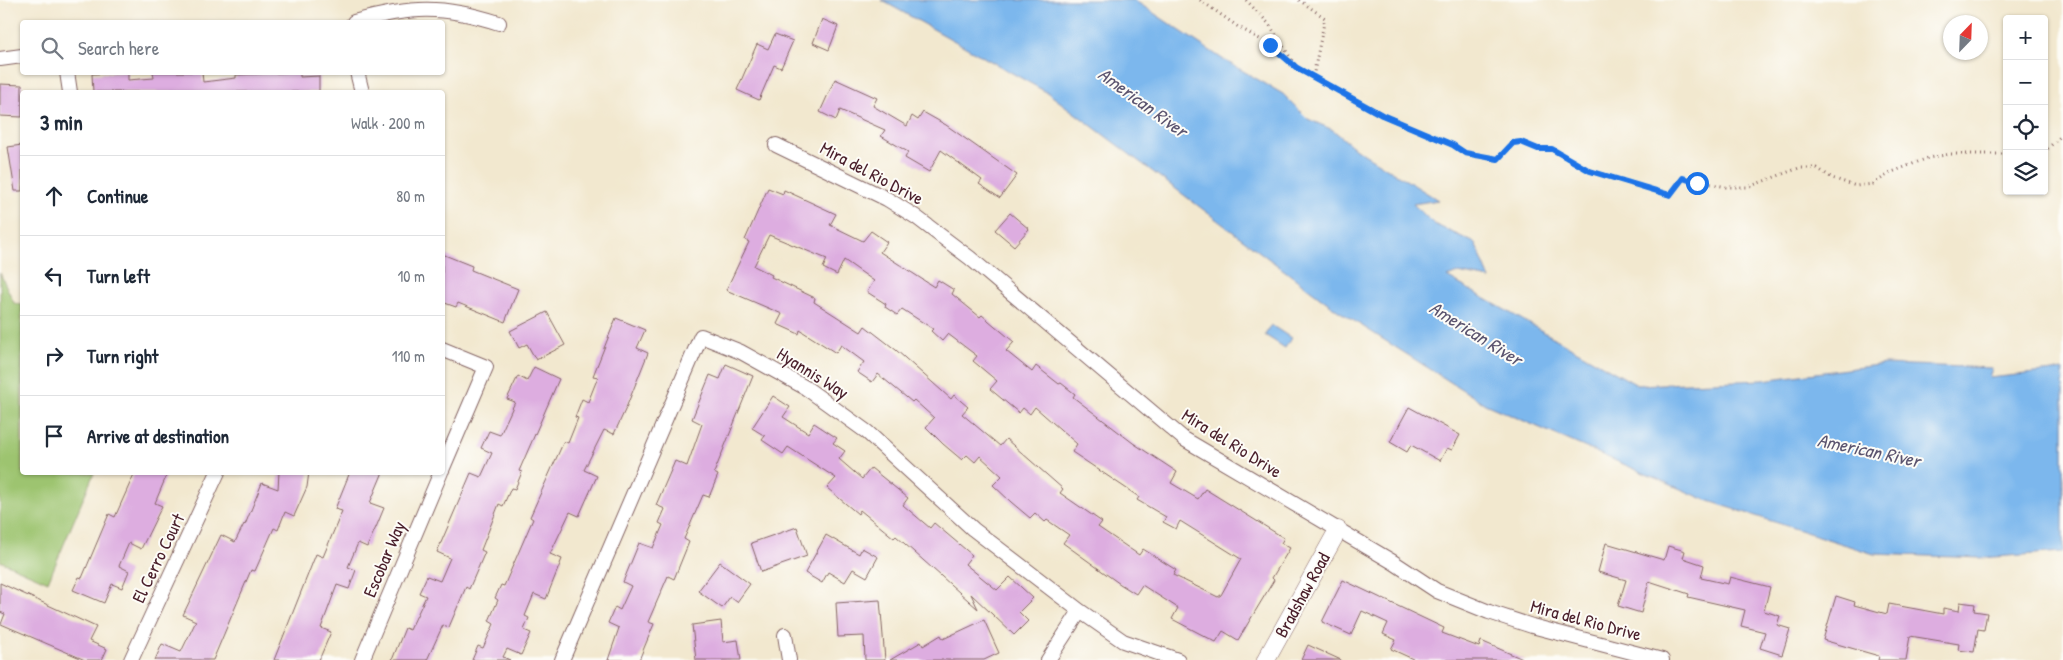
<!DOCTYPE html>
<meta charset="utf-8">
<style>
body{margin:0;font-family:"Patrick Hand",sans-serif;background:#f2f2f3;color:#1f2937}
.controls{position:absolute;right:15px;top:15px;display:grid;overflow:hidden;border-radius:5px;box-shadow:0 1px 4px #0004}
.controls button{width:45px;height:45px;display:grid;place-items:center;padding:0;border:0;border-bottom:1px solid #e0e1e3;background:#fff;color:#1f2937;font:25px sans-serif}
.compass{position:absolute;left:1943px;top:15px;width:45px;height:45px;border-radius:50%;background:#fff;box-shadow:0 1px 4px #0004;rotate:23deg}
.stop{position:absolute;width:15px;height:15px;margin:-11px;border:4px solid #1a73e8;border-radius:50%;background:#fff}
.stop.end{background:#1a73e8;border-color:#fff;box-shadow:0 1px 5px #0008}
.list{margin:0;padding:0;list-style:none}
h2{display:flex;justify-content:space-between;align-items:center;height:65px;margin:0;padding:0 20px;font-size:21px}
h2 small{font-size:16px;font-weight:400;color:#747a83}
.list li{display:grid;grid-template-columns:32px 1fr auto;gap:15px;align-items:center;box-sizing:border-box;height:80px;padding:0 20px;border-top:1px solid #e0e1e3}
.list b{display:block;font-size:19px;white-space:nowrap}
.list em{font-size:16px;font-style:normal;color:#747a83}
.icon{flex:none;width:28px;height:28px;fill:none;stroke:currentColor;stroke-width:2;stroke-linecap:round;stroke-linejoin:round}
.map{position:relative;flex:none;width:2063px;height:660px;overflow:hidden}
.search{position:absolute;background:#fff;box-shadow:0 1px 4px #0004;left:20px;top:20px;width:425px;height:55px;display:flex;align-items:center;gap:12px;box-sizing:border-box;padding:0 18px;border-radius:5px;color:#747a83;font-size:19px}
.panel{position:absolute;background:#fff;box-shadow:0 1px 4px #0004;left:20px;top:90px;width:425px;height:385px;border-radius:5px}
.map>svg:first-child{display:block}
.green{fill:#9dc470;stroke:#74724e}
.water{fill:#7bb7ed;stroke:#626b8c}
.building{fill:#ddade0;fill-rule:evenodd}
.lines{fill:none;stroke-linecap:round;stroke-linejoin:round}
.minor-casing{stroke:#856564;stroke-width:16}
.tertiary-casing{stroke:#856564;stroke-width:19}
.path{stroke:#856564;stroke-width:3;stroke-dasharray:1 4;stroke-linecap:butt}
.minor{stroke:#fff;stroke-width:14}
.tertiary{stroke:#fff;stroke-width:18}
.route{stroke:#1a73e8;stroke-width:6}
.labels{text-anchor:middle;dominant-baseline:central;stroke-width:4;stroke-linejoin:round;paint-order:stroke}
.street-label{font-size:18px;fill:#4a1f2b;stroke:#fdfcf7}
.water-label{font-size:19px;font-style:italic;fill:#5b546f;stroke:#fdfcf7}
</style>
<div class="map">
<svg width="2063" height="660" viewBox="0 0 2063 660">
<rect width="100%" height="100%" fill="#fdfcf7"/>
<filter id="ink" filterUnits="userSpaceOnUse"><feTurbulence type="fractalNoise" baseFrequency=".02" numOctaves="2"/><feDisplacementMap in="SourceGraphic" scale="10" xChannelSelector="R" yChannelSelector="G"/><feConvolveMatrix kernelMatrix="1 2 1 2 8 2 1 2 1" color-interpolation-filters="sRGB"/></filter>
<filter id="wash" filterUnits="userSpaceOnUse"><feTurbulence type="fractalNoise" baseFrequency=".0096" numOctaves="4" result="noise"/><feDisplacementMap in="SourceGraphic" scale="20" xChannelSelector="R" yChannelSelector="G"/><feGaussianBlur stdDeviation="1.12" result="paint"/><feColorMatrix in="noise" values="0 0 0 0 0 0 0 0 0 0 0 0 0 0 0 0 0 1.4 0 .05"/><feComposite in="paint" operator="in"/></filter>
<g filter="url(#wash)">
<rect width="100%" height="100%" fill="#f2e8cf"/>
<!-- green -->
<path class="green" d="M 0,273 L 14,303 L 22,305 L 22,472 L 94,473 L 48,582 L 0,561 Z"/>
<!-- water -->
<path class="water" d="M 881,0 L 1134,0 L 1224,60 L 1283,94 L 1308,119 L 1333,130 L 1356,149 L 1438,200 L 1413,204 L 1434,224 L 1475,243 L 1490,279 L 1458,273 L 1447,277 L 1637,385 L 1763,380 L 1885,364 L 1992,368 L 1989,378 L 2063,370 L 2063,552 L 1981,558 L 1874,554 L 1706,500 L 1485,404 L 1337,310 L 1048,93 Z
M 1271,325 L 1291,338 L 1285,348 L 1265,335 Z"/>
<g id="blocks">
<!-- building -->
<path class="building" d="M 822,19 L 838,26 L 829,50 L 813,43 Z
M 775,34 L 793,41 L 781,68 L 774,65 L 759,100 L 737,90 L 757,44 L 768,49 Z
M 128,72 L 128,80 L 154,78 L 153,72 L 202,72 L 203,82 L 236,78 L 236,75 L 300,72 L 300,77 L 319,76 L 319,92 L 93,92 L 92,74 Z
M 835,79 L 877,98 L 873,106 L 907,126 L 912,116 L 918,120 L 923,112 L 946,125 L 1017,175 L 1000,198 L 979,184 L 982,180 L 941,150 L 929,172 L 905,158 L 908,152 L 881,136 L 885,130 L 840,110 L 836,120 L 820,112 Z
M 0,84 L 22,85 L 22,117 L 0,116 Z
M 22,145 L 22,191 L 15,191 L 8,147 Z
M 768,188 L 783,194 L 784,190 L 836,214 L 830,225 L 863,241 L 871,231 L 887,242 L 880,252 L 934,287 L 938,280 L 954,290 L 952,294 L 980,317 L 982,315 L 1014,342 L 1006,351 L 1032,372 L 1036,366 L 1059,384 L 1061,383 L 1075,394 L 1073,397 L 1133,443 L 1177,472 L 1171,483 L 1198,499 L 1205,489 L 1284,538 L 1281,543 L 1290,548 L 1272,578 L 1274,580 L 1238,640 L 1223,631 L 1216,642 L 1172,619 L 1178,608 L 1142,585 L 1136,594 L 1120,584 L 1063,543 L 1069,535 L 1047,520 L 1045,522 L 1035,513 L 1030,518 L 1011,502 L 993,485 L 1002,476 L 980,456 L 975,462 L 967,455 L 962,460 L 943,444 L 926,427 L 934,418 L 914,400 L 912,402 L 878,374 L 872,382 L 857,372 L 864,362 L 841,345 L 836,353 L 800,330 L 799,334 L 777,324 L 782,314 L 726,290 L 749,242 L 745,240 ZM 769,235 L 827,259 L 823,268 L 837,275 L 844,260 L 874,281 L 867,292 L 886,304 L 885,307 L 897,315 L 902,309 L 933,329 L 931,331 L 942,341 L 948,334 L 977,356 L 973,361 L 997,381 L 990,389 L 1019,413 L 1023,408 L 1030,414 L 1035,407 L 1077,444 L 1072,452 L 1139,497 L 1137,500 L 1166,517 L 1163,522 L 1176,529 L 1180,521 L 1241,559 L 1221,595 L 1218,597 L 1173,575 L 1176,570 L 1143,549 L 1139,555 L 1098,527 L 1102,522 L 1060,493 L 1063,489 L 1006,439 L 1000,446 L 962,414 L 968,407 L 954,395 L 951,399 L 896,350 L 865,326 L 861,332 L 814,302 L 815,298 L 771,277 L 772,275 L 754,266 Z
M 1010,213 L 1029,229 L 1014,246 L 995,230 Z
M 442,254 L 472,266 L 471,270 L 518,289 L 505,322 L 458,303 L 456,307 L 442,302 Z
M 547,312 L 565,345 L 536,360 L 527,344 L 519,348 L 510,331 Z
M 616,318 L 645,330 L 637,348 L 648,353 L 626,408 L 614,434 L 604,430 L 584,470 L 597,476 L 579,516 L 570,512 L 550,554 L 562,559 L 546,599 L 534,594 L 525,616 L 529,618 L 524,630 L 531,633 L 521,655 L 507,649 L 503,657 L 510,660 L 472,660 L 478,646 L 483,648 L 494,624 L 489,621 L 498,600 L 495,598 L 501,585 L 504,586 L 533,519 L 530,517 L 564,441 L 568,443 L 578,418 L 575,417 L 582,399 L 588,402 L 598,377 L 593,376 Z
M 726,364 L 753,376 L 714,473 L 718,475 L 709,497 L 703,495 L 684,539 L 689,542 L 674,579 L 668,576 L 648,622 L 654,624 L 639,660 L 608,660 L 619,628 L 608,623 L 615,607 L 620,610 L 631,586 L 623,582 L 639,543 L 653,548 L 663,525 L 659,523 L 665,509 L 656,505 L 675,461 L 687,466 L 702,424 L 692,419 L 710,375 L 720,379 Z
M 534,367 L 559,379 L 519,471 L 522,472 L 515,489 L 511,488 L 503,506 L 499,504 L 481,550 L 485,552 L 469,589 L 466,587 L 449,627 L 443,625 L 427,660 L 392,660 L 405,628 L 410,630 L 426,596 L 419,593 L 427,576 L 440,581 L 450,558 L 437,552 L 471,473 L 481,477 L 492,453 L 481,448 L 489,431 L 500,435 L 515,402 L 507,399 L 518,376 L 527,381 Z
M 773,396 L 790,407 L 783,417 L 808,433 L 814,423 L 837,438 L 833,443 L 845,451 L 839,459 L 862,479 L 871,468 L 908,498 L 903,505 L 930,528 L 934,523 L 972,555 L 965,564 L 997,590 L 1010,577 L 1033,598 L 1019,612 L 1028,621 L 1014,635 L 971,594 L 978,609 L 896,536 L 894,538 L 860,510 L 858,514 L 827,488 L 836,478 L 788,447 L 783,454 L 762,440 L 765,436 L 752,428 Z
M 1409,407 L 1460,435 L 1452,450 L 1447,448 L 1440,461 L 1411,445 L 1407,452 L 1390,442 Z
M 135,472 L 168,472 L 155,503 L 162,506 L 141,549 L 129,543 L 119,566 L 129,571 L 122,588 L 112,584 L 104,603 L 73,590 L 79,577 L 82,578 L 109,514 L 115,517 Z
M 279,472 L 309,472 L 307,487 L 294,516 L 285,512 L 278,530 L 274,528 L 255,571 L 251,570 L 213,660 L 155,660 L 162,644 L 181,652 L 196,621 L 183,615 L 221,535 L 235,542 L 244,524 L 245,525 L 262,483 L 278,489 Z
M 350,472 L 383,472 L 370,503 L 384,508 L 377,525 L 367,547 L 358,543 L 348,567 L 356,570 L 349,589 L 337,585 L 321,628 L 331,632 L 319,660 L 274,660 L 316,554 L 323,557 L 342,511 L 335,509 Z
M 797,527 L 807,556 L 761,572 L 751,543 Z
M 826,535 L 859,554 L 862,548 L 878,557 L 867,577 L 853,569 L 845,582 L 828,572 L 822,583 L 805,573 Z
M 1606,543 L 1664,560 L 1668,546 L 1685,551 L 1683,558 L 1704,565 L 1701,578 L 1728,584 L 1730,577 L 1770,587 L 1764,611 L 1780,616 L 1777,625 L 1790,629 L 1782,655 L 1760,648 L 1765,632 L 1741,626 L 1745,610 L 1688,597 L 1689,594 L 1649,581 L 1641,613 L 1618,606 L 1626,580 L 1598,572 Z
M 720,562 L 750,584 L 737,602 L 730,597 L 722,608 L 698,591 Z
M 1343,580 L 1444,628 L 1442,633 L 1479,647 L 1481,641 L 1525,660 L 1415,660 L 1391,649 L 1396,640 L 1383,634 L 1388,623 L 1362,611 L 1351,635 L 1322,622 Z
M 0,583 L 96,627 L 89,641 L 107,649 L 102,660 L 85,660 L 1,624 L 5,614 L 0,612 Z
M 1836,596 L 1855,602 L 1854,605 L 1887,614 L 1889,604 L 1943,614 L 1943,608 L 1959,611 L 1960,602 L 1975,604 L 1974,611 L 1987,613 L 1984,630 L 1978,629 L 1974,652 L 1958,650 L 1959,644 L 1910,636 L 1906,660 L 1878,660 L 1879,656 L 1823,640 Z
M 880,600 L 885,660 L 865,660 L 864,636 L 838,637 L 836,603 Z
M 984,620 L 999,653 L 984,660 L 890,660 L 921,642 L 923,646 L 941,635 L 943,639 Z
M 721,621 L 723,642 L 738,640 L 741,660 L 696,660 L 692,625 Z
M 1308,645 L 1341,660 L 1301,660 Z"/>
</g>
</g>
<g filter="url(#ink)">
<use href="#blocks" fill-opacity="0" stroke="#856564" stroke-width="1"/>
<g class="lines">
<defs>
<path id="minor" d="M 354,22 C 411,6 443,5 499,23
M 0,59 L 22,56
M 67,72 L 70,92
M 357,72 L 362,92
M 776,145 L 887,199 L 916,217 L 970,258 L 1184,439 L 1393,562 L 1437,591 L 1489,612 L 1532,626 L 1662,660
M 442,349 L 486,367 L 442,470
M 785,635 L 789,660
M 131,660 L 218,472
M 362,660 L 441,472
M 562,660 L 701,336 L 741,352 L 806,388 L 867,432 L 973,529 L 1080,611 L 1123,641 L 1178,660
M 1048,660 L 1080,611"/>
<path id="tertiary" d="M 1266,660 L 1338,530"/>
</defs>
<!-- minor casing -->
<use href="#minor" class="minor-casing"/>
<!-- tertiary casing -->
<use href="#tertiary" class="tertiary-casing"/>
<!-- path -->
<path class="path" d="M 1200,0 L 1237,26 L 1270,45 L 1297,68
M 1246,0 L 1269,24 L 1297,68 L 1313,77
M 1299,0 L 1325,18 L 1313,77 L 1382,115 L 1453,145 L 1465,153 L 1498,159 L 1513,143 L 1521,142 L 1538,149 L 1551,149 L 1590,171 L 1670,195 L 1683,178 L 1726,187 L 1748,187 L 1799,168 L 1817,168 L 1832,178 L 1856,186 L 1873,184 L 1892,172 L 1928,158 L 1951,154 L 2007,154
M 2044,152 L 2063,134"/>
<!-- minor -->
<use href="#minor" class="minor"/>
<!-- tertiary -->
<use href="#tertiary" class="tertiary"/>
</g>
</g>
<g class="lines" filter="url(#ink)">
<!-- route -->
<path class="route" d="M 1270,45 L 1297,68 L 1382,115 L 1453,145 L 1465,153 L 1498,159 L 1513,143 L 1521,142 L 1538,149 L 1552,149 L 1590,171 L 1670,195 L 1683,178 L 1697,183"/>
</g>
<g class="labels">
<!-- street labels -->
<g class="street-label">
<text transform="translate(872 173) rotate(28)">Mira del Rio Drive</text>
<text transform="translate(813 373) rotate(32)">Hyannis Way</text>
<text transform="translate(1232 443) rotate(32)">Mira del Rio Drive</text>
<text transform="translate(158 558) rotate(-64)">El Cerro Court</text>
<text transform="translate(384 559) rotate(-67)">Escobar Way</text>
<text transform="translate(1302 595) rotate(-61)">Bradshaw Road</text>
<text transform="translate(1586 620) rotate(15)">Mira del Rio Drive</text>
</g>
<!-- water labels -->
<g class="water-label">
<text transform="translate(1143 102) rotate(36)">American River</text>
<text transform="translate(1476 333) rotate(32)">American River</text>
<text transform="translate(1869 450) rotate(12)">American River</text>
</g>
</g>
</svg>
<div class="controls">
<button>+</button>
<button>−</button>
<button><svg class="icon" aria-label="locate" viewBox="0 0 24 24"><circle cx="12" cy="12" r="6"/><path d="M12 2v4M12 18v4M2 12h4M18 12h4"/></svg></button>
<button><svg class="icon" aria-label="layers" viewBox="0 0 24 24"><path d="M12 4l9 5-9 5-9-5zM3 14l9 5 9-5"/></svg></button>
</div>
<svg class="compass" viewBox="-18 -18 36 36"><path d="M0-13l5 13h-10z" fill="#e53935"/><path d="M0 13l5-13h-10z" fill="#747a83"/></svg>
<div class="stop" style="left:1697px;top:183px"></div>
<div class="stop end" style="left:1270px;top:45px"></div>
<div class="search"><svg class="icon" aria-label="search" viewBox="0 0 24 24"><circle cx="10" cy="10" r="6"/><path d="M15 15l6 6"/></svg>Search here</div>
<section class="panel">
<h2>3 min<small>Walk · 200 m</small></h2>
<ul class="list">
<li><svg class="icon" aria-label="ahead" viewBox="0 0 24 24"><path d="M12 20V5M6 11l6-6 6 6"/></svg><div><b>Continue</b></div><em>80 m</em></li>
<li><svg class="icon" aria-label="left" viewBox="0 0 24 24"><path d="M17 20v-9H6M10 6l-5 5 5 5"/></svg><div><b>Turn left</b></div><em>10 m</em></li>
<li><svg class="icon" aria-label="right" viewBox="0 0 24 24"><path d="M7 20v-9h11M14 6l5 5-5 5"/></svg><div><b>Turn right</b></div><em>110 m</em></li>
<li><svg class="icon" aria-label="arrive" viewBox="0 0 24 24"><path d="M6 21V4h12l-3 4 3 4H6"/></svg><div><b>Arrive at destination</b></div></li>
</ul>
</section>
</div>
